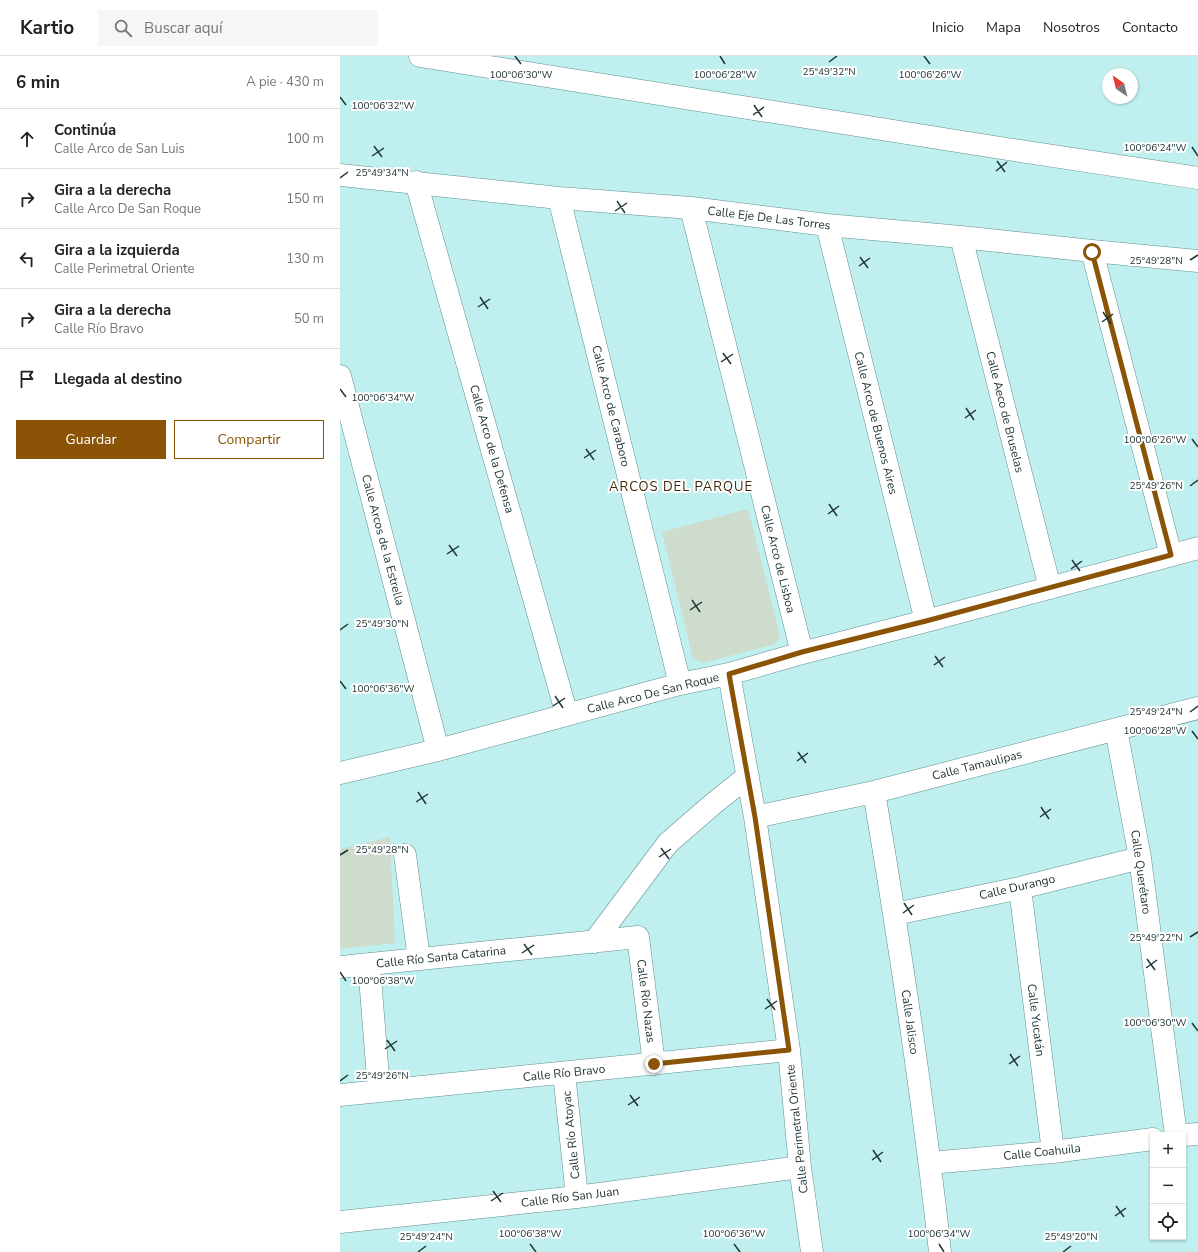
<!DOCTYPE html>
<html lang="es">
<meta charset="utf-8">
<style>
body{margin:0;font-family:"Nunito Sans",sans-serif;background:#f6f6f6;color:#222}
.controls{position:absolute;right:12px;bottom:12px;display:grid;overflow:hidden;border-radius:0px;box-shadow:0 1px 3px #0004}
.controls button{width:36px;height:36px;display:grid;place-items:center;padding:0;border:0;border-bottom:1px solid #e0e0e0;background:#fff;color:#222;font:20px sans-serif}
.compass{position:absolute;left:762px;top:12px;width:36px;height:36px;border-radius:50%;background:#fff;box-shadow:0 1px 3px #0004;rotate:325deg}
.stop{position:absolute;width:12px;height:12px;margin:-9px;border:3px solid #8a5305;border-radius:50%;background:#fff}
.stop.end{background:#8a5305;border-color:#fff;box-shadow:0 1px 4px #0008}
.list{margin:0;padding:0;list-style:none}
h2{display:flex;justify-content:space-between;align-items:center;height:52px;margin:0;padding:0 16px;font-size:17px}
h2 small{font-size:13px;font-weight:400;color:#767676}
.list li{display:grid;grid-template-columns:26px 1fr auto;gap:12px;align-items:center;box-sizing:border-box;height:60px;padding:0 16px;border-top:1px solid #e0e0e0}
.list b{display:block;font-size:15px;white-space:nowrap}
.list p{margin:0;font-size:13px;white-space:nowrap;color:#767676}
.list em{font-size:13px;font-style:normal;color:#767676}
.actions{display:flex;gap:8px;padding:12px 16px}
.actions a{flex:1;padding:9px 0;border:1px solid #8a5305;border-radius:0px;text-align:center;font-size:14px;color:#8a5305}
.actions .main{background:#8a5305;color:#fff}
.icon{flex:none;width:22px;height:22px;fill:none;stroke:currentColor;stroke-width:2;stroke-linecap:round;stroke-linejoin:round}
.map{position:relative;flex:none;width:858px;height:1196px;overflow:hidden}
header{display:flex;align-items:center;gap:24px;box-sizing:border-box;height:56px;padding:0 20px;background:#fff;border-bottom:1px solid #e0e0e0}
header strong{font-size:19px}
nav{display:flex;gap:22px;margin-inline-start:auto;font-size:14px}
.search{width:280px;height:36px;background:#f6f6f6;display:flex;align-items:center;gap:10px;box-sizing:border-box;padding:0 14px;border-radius:0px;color:#767676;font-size:15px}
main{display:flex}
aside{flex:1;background:#fff}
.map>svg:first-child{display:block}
.green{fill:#cddccc}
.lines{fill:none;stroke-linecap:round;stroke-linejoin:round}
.minor-casing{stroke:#618f8f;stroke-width:23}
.minor{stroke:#fff;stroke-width:22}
.route{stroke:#8a5305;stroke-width:5}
.ticks{fill:none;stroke:#223535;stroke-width:1.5}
.labels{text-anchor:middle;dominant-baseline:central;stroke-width:4;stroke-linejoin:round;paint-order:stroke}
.street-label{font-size:12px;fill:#223535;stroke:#fff}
.neighbourhood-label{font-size:13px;letter-spacing:1px;fill:#402504;stroke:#fff}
.ticks-label{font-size:10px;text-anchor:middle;fill:#223535;stroke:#fff;stroke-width:4;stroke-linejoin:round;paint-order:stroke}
</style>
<header>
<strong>Kartio</strong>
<div class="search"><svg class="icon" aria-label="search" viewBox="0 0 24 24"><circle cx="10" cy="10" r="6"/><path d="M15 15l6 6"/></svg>Buscar aquí</div>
<nav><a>Inicio</a><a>Mapa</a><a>Nosotros</a><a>Contacto</a></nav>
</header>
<main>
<aside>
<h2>6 min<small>A pie · 430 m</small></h2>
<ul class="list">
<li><svg class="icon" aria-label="ahead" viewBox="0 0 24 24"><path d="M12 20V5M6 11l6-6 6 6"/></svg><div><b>Continúa</b><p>Calle Arco de San Luis</p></div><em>100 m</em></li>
<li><svg class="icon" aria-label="right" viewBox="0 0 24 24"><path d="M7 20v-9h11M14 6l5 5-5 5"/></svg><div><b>Gira a la derecha</b><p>Calle Arco De San Roque</p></div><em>150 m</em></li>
<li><svg class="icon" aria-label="left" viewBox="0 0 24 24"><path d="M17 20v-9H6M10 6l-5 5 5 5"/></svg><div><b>Gira a la izquierda</b><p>Calle Perimetral Oriente</p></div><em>130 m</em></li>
<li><svg class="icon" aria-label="right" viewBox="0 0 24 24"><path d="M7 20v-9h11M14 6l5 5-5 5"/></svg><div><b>Gira a la derecha</b><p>Calle Río Bravo</p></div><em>50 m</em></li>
<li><svg class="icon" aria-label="arrive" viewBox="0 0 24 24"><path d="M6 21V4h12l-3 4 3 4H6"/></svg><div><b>Llegada al destino</b></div></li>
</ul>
<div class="actions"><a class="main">Guardar</a><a>Compartir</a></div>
</aside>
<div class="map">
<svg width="858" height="1196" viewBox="0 0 858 1196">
<rect width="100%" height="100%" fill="#bff0ef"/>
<!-- green -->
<path class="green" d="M 408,453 L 440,580 L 435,588 L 363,607 L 353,602 L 322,476 Z
M 50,781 L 55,887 L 0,893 L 0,793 Z"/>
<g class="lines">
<defs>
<path id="minor" d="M 80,0 L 667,93 L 858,122
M 0,119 L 219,142 L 351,152 L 487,169 L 621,181 L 752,195 L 858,205
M 76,126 L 227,659
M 219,142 L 340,628
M 351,152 L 462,597
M 487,169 L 586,565
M 621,181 L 710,532
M 752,195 L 831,499
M 0,320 L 98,694
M 389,618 L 415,761 L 449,994 L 460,1111 L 472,1196
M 776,673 L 800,802 L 836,1079
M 0,717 L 98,694 L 340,628 L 389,618 L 462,597 L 586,565 L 858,492
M 534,736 C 560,889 583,1042 600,1196
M 415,761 L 534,736 L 858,652
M 65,799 L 79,903
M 680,832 L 713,1096
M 555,858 L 680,832 L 800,802
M 254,886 L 328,787 L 373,748 L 408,720
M 29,908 L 39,1035
M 0,911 L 298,881 L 314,1008
M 224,1017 L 237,1141
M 0,1039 L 449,994
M 843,1079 L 858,1078
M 590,1107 L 713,1096 L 813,1083
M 0,1166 L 237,1141 L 460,1111"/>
</defs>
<!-- minor casing -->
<use href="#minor" class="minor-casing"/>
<!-- minor -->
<use href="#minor" class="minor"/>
</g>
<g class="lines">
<!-- route -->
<path class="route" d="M 314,1008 L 449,994 L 415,761 L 389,618 L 462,596 L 586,565 L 831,499 L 752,196"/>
</g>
<!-- ticks -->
<path class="ticks" d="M 175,0 L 181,8M 380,0 L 385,8M 584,0 L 590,8M 489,6 L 497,0M 0,41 L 6,49M 414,49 L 422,61M 413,59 L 424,51M 34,90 L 42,101M 852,91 L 858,100M 32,100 L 44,92M 657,105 L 665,116M 656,115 L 667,106M 0,122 L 8,116M 277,145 L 285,157M 275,155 L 287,147M 520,201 L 528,212M 850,204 L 858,199M 519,210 L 530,202M 140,241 L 148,253M 138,251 L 150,243M 763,256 L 771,268M 762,266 L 773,258M 383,297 L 391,308M 381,306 L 393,298M 0,333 L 6,341M 626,352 L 634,364M 625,362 L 636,354M 852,383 L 858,391M 246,393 L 254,404M 244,402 L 256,394M 850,430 L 858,424M 489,448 L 497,460M 488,458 L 499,450M 109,489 L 117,500M 107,498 L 119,490M 732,504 L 740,515M 731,513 L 742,505M 352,544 L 360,556M 350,554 L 362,546M 0,574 L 8,568M 595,600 L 603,611M 594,609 L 605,601M 0,625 L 6,633M 215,640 L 223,652M 213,650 L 225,642M 850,656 L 858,650M 852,675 L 858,683M 458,696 L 466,707M 457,705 L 468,697M 78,736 L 86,748M 76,746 L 88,738M 701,751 L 709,763M 700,761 L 711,753M 321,792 L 329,803M 0,799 L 8,794M 319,801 L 331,793M 564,847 L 572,859M 563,857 L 574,849M 850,881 L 858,876M 184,888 L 192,899M 182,897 L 194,889M 807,903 L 815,914M 806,912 L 817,904M 0,916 L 6,925M 427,943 L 435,954M 425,953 L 437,945M 852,967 L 858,975M 47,984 L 55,995M 45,993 L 57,985M 670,998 L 678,1010M 669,1008 L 680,1000M 0,1025 L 8,1019M 290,1039 L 298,1050M 288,1049 L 300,1041M 533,1094 L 541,1106M 532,1104 L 543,1096M 153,1135 L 161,1146M 151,1145 L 163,1137M 776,1150 L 784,1161M 775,1160 L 786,1152M 190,1188 L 196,1196M 394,1188 L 400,1196M 599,1188 L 604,1196M 78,1196 L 86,1190M 723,1196 L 731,1190"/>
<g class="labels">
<!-- street labels -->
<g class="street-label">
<text transform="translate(429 162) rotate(7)">Calle Eje De Las Torres</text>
<text transform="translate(271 350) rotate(76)">Calle Arco de Caraboro</text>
<text transform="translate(665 356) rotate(76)">Calle Aeco de Bruselas</text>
<text transform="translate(536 367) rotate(76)">Calle Arco de Buenos Aires</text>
<text transform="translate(152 393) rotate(74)">Calle Arco de la Defensa</text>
<text transform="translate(43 484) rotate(75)">Calle Arcos de la Estrella</text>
<text transform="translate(438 503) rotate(76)">Calle Arco de Lisboa</text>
<text transform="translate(313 637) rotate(-14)">Calle Arco De San Roque</text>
<text transform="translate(637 709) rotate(-14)">Calle Tamaulipas</text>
<text transform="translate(801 816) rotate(82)">Calle Querétaro</text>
<text transform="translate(677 831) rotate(-13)">Calle Durango</text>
<text transform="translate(101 901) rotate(-6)">Calle Río Santa Catarina</text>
<text transform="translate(306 945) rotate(83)">Calle Río Nazas</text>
<text transform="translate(696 964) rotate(83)">Calle Yucatán</text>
<text transform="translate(570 966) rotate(82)">Calle Jalisco</text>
<text transform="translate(224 1017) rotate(-6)">Calle Río Bravo</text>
<text transform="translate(457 1073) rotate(-96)">Calle Perimetral Oriente</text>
<text transform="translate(231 1079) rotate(-96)">Calle Río Atoyac</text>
<text transform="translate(702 1096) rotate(-6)">Calle Coahuila</text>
<text transform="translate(230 1141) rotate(-7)">Calle Río San Juan</text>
</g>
<!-- neighbourhood labels -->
<g class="neighbourhood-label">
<text x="341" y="431">ARCOS DEL PARQUE</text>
</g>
</g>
<g class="ticks-label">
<text x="489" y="19">25°49'32"N</text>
<text x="385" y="22">100°06'28"W</text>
<text x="181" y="22">100°06'30"W</text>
<text x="590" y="22">100°06'26"W</text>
<text x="43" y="53">100°06'32"W</text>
<text x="815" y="95">100°06'24"W</text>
<text x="42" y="120">25°49'34"N</text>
<text x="816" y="208">25°49'28"N</text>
<text x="43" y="345">100°06'34"W</text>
<text x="815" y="387">100°06'26"W</text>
<text x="816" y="433">25°49'26"N</text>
<text x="42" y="571">25°49'30"N</text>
<text x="43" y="636">100°06'36"W</text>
<text x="816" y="659">25°49'24"N</text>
<text x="815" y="678">100°06'28"W</text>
<text x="42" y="797">25°49'28"N</text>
<text x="816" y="885">25°49'22"N</text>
<text x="43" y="928">100°06'38"W</text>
<text x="815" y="970">100°06'30"W</text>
<text x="42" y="1023">25°49'26"N</text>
<text x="190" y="1181">100°06'38"W</text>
<text x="394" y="1181">100°06'36"W</text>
<text x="599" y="1181">100°06'34"W</text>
<text x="86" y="1184">25°49'24"N</text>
<text x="731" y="1184">25°49'20"N</text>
</g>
</svg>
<div class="controls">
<button>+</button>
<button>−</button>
<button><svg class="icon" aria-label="locate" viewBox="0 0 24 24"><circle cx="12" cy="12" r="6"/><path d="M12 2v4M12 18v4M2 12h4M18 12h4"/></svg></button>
</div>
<svg class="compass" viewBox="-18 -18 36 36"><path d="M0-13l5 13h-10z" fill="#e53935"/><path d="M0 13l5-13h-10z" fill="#767676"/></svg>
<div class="stop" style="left:752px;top:196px"></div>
<div class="stop end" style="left:314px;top:1008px"></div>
</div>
</main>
